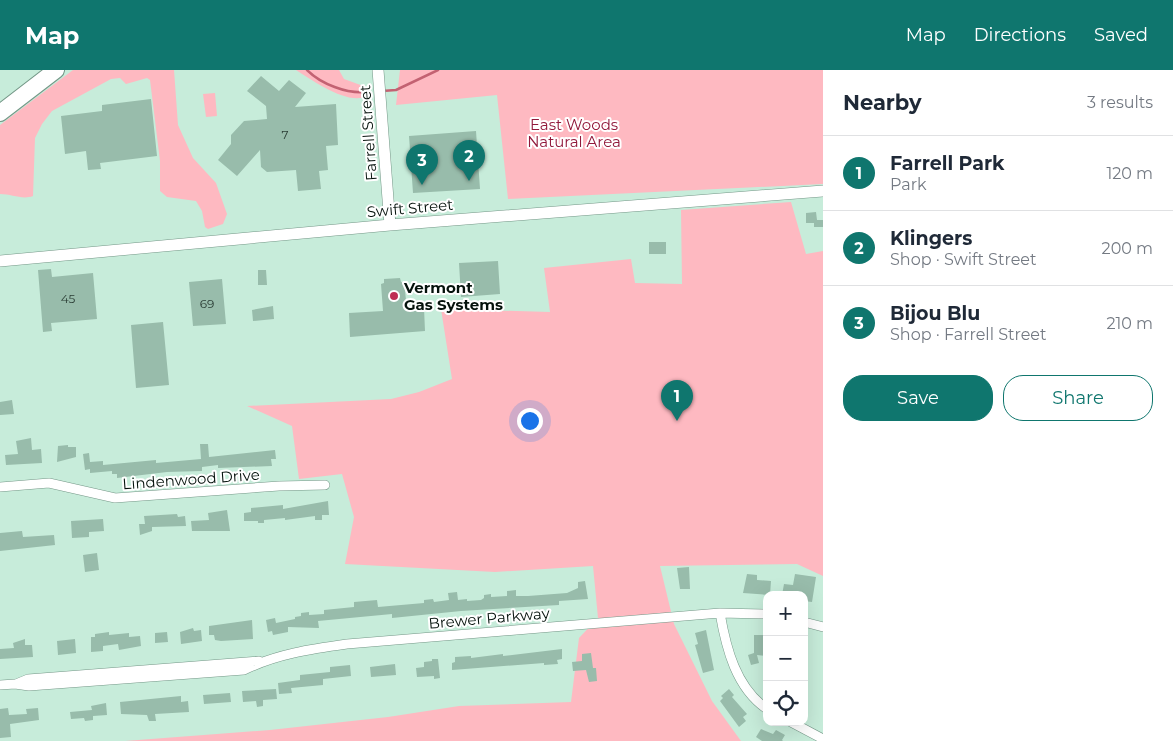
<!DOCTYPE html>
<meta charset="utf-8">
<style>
body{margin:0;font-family:Montserrat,sans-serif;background:#f2f2f3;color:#1f2937}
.controls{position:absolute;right:15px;bottom:15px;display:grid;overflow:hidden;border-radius:10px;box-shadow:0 5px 20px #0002}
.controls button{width:45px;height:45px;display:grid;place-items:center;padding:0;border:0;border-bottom:1px solid #e0e1e3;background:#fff;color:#1f2937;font:25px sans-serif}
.you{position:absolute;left:529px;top:350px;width:18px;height:18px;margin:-12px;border:4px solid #fff;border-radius:50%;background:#1a73e8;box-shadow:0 0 0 8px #1a73e833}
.badge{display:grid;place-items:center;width:32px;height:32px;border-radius:50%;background:#0f766e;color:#fff;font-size:16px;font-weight:700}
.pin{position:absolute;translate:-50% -41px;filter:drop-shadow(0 1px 2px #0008)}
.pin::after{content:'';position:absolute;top:26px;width:18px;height:15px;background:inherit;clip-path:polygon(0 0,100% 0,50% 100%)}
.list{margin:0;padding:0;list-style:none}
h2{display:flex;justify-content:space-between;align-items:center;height:65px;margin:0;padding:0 20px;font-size:21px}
h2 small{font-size:16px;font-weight:400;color:#747a83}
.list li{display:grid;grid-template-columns:32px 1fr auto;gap:15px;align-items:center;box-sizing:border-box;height:75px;padding:0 20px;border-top:1px solid #e0e1e3}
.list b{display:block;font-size:19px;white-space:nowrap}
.list p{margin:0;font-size:16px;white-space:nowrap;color:#747a83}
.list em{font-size:16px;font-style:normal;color:#747a83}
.actions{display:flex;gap:10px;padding:15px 20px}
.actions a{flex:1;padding:11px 0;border:1px solid #0f766e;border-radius:20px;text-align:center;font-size:18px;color:#0f766e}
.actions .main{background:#0f766e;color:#fff}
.icon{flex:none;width:28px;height:28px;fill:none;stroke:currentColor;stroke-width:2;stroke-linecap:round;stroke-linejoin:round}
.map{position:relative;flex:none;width:823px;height:671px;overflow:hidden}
header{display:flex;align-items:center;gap:30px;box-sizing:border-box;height:70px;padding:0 25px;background:#0f766e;color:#fff}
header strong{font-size:24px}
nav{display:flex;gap:28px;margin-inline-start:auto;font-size:18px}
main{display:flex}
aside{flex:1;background:#fff}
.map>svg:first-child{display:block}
.green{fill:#feb9c1}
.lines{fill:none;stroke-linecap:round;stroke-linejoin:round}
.stream{stroke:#c36272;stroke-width:2.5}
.building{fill:#98bcab}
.minor-casing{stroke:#749787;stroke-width:10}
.tertiary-casing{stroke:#749787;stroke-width:12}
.motorway-casing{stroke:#749787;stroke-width:18}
.minor{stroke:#fff;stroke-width:9}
.tertiary{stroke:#fff;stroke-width:11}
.motorway{stroke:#fff;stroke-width:16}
.poi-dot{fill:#be2e53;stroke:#fff;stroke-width:2}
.labels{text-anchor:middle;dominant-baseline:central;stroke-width:4;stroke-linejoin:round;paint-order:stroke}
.number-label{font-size:12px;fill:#2a3c34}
.park-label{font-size:15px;fill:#91193b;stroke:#fff}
.street-label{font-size:15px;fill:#05120c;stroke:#fff}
.poi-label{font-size:15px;font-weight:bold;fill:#05120c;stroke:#fff;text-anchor:start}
</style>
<header>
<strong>Map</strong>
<nav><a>Map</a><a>Directions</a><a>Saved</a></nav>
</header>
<main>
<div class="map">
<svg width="823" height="671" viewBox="0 0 823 671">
<rect width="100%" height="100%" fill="#c7ecda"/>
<!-- green -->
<path class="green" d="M 73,0 L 174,0 L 178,55 L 193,88 L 216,113 L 227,144 L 223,154 L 208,159 L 205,157 L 202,141 L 196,131 L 167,127 L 160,121 L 160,91 L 150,10 L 147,8 L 126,14 L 120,8 L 111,9 L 52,41 L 42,54 L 35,68 L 33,126 C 22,130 12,124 0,124 L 0,55 Z
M 296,0 L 339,0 L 344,9 L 366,17 L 367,26 C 348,36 312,10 296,0 Z
M 400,0 L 823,0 L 823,114 L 508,129 L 497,25 L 396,35 Z
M 215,23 L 217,46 L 206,47 L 203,24 Z
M 791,132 L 806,184 L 823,181 L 823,506 L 797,494 L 660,496 L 674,554 L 712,631 L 741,671 L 125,671 L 270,660 L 388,647 L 459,636 L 571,632 L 579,568 L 598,548 L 593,496 L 495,502 L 345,494 L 354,447 L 342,404 L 299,409 L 292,356 L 247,336 L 391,329 L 419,322 L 452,309 L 441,239 L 550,242 L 544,198 L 631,189 L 635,213 L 682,214 L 681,140 Z"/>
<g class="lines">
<!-- stream -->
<path class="stream" d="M 307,0 C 321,14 347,24 366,22
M 382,21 L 396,20 L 438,0"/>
</g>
<!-- building -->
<path class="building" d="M 261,6 L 279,21 L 289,10 L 306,23 L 295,37 L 336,34 L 338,75 L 326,76 L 328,100 L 319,101 L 321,119 L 298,121 L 296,100 L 267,102 L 261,97 L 260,80 L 237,106 L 218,90 L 231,74 L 231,65 L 244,51 L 267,49 L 266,36 L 247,21 Z
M 151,29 L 157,86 L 100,93 L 101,99 L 88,100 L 86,81 L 65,84 L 61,46 L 102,41 L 102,35 Z
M 476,61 L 480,119 L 413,123 L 409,66 Z
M 816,142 L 817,150 L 823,150 L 823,157 L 814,157 L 814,153 L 806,153 L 806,143 Z
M 649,172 L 666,172 L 666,184 L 649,184 Z
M 498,191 L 500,224 L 461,227 L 459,193 Z
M 51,199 L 52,207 L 93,203 L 97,249 L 51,253 L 52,261 L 43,262 L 38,200 Z
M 258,200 L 266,200 L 267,215 L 258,215 Z
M 400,208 L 401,212 L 404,212 L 407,239 L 424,238 L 425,261 L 350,267 L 349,243 L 383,241 L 381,214 L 384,213 L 384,209 Z
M 222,209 L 226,254 L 193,256 L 189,212 Z
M 273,236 L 274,249 L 253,251 L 252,240 Z
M 163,252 L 169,315 L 136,318 L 131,255 Z
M 12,330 L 14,344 L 0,345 L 0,332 Z
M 31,368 L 32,380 L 41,379 L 42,393 L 6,395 L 5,385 L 18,384 L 16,371 Z
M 200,374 L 208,374 L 209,387 L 275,380 L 276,389 L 271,389 L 272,396 L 218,398 L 218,395 L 202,397 L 202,401 L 167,402 L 117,408 L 117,404 L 112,404 L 112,401 L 90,403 L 90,399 L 85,400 L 83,384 L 89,383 L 90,392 L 103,391 L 103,395 L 156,390 L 156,393 L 201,389 Z
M 68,375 L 68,377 L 76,377 L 76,387 L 57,392 L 58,376 Z
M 328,431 L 329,445 L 322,445 L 322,450 L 315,450 L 315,446 L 285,450 L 285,448 L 264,450 L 264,453 L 258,453 L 258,451 L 244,451 L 244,443 L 251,442 L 251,438 L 283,435 L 283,439 Z
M 227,440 L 230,461 L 192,461 L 191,451 L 209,450 L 208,443 Z
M 177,444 L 178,447 L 185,446 L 186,456 L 152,457 L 152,461 L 140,465 L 139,454 L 145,454 L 144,446 Z
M 103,449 L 104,461 L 89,462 L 89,467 L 72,468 L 71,451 Z
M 22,461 L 23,467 L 54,465 L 55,475 L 0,481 L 0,463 Z
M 97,483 L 99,500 L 85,502 L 83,485 Z
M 689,497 L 690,519 L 680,519 L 677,498 Z
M 747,504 L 757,505 L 757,510 L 771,511 L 770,525 L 743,523 Z
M 795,504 L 816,507 L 812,532 L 804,531 L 804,525 L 782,525 L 784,514 L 793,515 Z
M 585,511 L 588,529 L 559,531 L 559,535 L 461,541 L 392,548 L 392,544 L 318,551 L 319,558 L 288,557 L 288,562 L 273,565 L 272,561 L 268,562 L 266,550 L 275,548 L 276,553 L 295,549 L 295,547 L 301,546 L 301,543 L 309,542 L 309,545 L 324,544 L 324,540 L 354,537 L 354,532 L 377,530 L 378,537 L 424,533 L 424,530 L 433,529 L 434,532 L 449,530 L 448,523 L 457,522 L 458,530 L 467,529 L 467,531 L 481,530 L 484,528 L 484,525 L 491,524 L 491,527 L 507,526 L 507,521 L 516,520 L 516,526 L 528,526 L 567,523 L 578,518 L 578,512 Z
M 252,550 L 253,569 L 221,571 L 215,570 L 214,565 L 209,565 L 209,556 Z
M 193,558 L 194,561 L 201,560 L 202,571 L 181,574 L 180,562 Z
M 706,560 L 714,600 L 703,603 L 695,575 L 698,574 L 695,563 Z
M 109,562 L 109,565 L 129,563 L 129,567 L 140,566 L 141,576 L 119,580 L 118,574 L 103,576 L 103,581 L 91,582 L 91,567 L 95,567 L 95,564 Z
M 167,562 L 168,572 L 155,573 L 155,563 Z
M 754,565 L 767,565 L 766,586 L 757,585 L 759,593 L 751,595 L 748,585 L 754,583 Z
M 25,569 L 25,575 L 32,575 L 33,587 L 0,589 L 0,579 L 14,578 L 13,573 Z
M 75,569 L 76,583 L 58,585 L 57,571 Z
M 562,579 L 562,589 L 557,590 L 558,594 L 544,595 L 544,593 L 452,600 L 452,593 L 455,592 L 455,587 L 471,586 L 471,588 L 503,584 L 503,586 Z
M 591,583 L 593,598 L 596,598 L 597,611 L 589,612 L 586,600 L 573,601 L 572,592 L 582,591 L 582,584 Z
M 432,589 L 438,589 L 440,608 L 434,609 L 434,606 L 417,607 L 416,598 L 424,597 L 424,592 L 432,591 Z
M 395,594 L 396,605 L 371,607 L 370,597 Z
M 350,595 L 351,606 L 323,609 L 323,615 L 291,618 L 292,623 L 279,624 L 278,613 L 300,610 L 300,605 L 330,602 L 330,597 Z
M 276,619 L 277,629 L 263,630 L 263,636 L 257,637 L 256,631 L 243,632 L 242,621 Z
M 729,619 L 734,625 L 732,627 L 747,644 L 743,647 L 746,651 L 739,657 L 720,631 L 723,628 L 721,626 Z
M 230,623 L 231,632 L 204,634 L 203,625 Z
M 181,626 L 181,632 L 188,631 L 189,642 L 155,644 L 156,651 L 149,651 L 147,645 L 121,644 L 120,632 Z
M 106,633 L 107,645 L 93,646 L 93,650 L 85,651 L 84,648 L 71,649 L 70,642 L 92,640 L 91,636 Z
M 8,638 L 9,645 L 27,644 L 26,639 L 38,638 L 39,650 L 10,654 L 11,667 L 0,668 L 0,639 Z
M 761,659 L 773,664 L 776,660 L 785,665 L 782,670 L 783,671 L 762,671 L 756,667 Z"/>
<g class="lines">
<defs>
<path id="minor" d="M 0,417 L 49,413 L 115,428 L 279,416 L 325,415
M 767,544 L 720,543 C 726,578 736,618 767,639
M 804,552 L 823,557
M 16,614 L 28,609 L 259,591
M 0,615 L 15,614 L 29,616 L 244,600 C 277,584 311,579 347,574 L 720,543
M 791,652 L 823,669"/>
<path id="tertiary" d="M 378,0 L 390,155
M 0,191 L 390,155 L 823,121"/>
<path id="motorway" d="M 0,43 L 56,0"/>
</defs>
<!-- minor casing -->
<use href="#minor" class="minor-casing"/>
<!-- tertiary casing -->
<use href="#tertiary" class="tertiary-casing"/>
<!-- motorway casing -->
<use href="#motorway" class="motorway-casing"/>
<!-- minor -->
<use href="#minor" class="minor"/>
<!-- tertiary -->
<use href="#tertiary" class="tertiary"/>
<!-- motorway -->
<use href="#motorway" class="motorway"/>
</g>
<!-- markers -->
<circle class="poi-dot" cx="394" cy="226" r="5"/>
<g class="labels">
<!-- number labels -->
<g class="number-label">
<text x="285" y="64">7</text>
<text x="68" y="228">45</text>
<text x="207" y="233">69</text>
</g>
<!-- park labels -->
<g class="park-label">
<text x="574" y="54">East Woods<tspan x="574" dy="17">Natural Area</tspan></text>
</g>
<!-- street labels -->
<g class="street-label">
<text transform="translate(368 63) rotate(-94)">Farrell Street</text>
<text transform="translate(410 138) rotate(-5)">Swift Street</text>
<text transform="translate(191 409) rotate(-4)">Lindenwood Drive</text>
<text transform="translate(489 548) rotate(-5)">Brewer Parkway</text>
</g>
<!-- poi labels -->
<g class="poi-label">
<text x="404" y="217">Vermont<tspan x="404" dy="17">Gas Systems</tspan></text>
</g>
</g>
</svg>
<div class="controls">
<button>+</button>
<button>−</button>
<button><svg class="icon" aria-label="locate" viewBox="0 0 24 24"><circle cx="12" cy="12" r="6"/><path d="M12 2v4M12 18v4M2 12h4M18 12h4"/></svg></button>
</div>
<div class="you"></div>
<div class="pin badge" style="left:677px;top:351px">1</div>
<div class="pin badge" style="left:469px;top:111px">2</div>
<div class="pin badge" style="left:422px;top:115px">3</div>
</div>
<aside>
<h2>Nearby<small>3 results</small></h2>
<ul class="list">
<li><span class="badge">1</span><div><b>Farrell Park</b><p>Park</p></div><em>120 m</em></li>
<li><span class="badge">2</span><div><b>Klingers</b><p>Shop · Swift Street</p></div><em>200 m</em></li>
<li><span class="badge">3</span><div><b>Bijou Blu</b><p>Shop · Farrell Street</p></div><em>210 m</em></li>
</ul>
<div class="actions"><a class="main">Save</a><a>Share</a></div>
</aside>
</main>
